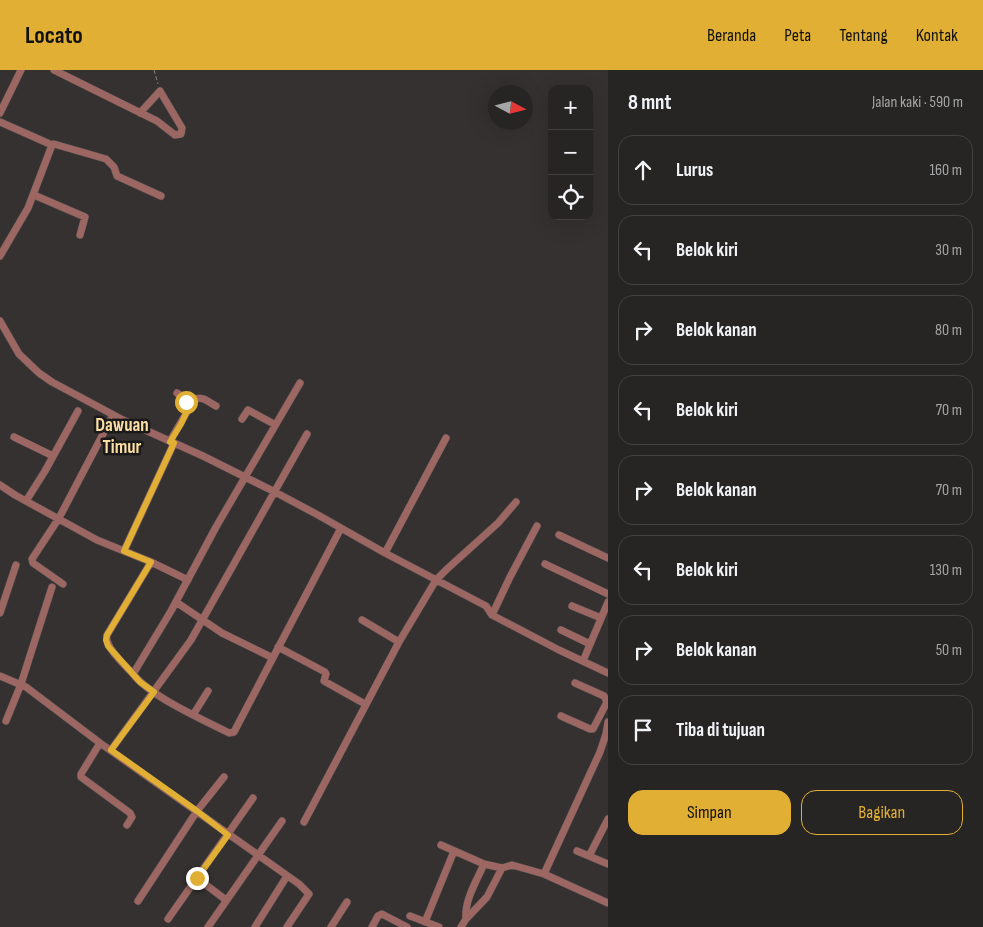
<!DOCTYPE html>
<html lang="id">
<meta charset="utf-8">
<style>
body{margin:0;font-family:"Sofia Sans Condensed",sans-serif;background:#2f2d2c;color:#f1f3f6}
.controls{position:absolute;right:15px;top:15px;display:grid;overflow:hidden;border-radius:10px;box-shadow:0 5px 20px #0002}
.controls button{width:45px;height:45px;display:grid;place-items:center;padding:0;border:0;border-bottom:1px solid #434241;background:#272524;color:#f1f3f6;font:25px sans-serif}
.compass{position:absolute;left:488px;top:15px;width:45px;height:45px;border-radius:50%;background:#272524;box-shadow:0 5px 20px #0002;rotate:97deg}
.stop{position:absolute;width:15px;height:15px;margin:-11px;border:4px solid #e0af34;border-radius:50%;background:#fff}
.stop.end{background:#e0af34;border-color:#fff;box-shadow:0 1px 5px #0008}
.list{margin:0;padding:0;list-style:none}
h2{display:flex;justify-content:space-between;align-items:center;height:65px;margin:0;padding:0 20px;font-size:21px}
h2 small{font-size:16px;font-weight:400;color:#a4a5a6}
.list li{display:grid;grid-template-columns:32px 1fr auto;gap:15px;align-items:center;box-sizing:border-box;height:70px;margin:0 10px 10px;padding:0 10px;border:1px solid #434241;border-radius:15px}
.list b{display:block;font-size:19px;white-space:nowrap}
.list em{font-size:16px;font-style:normal;color:#a4a5a6}
.actions{display:flex;gap:10px;padding:15px 20px}
.actions a{flex:1;padding:11px 0;border:1px solid #e0af34;border-radius:15px;text-align:center;font-size:18px;color:#e0af34}
.actions .main{background:#e0af34;color:#111}
.icon{flex:none;width:28px;height:28px;fill:none;stroke:currentColor;stroke-width:2;stroke-linecap:round;stroke-linejoin:round}
.map{position:relative;flex:none;width:608px;height:857px;overflow:hidden}
header{display:flex;align-items:center;gap:30px;box-sizing:border-box;height:70px;padding:0 25px;background:#e0af34;color:#111}
header strong{font-size:24px}
nav{display:flex;gap:28px;margin-inline-start:auto;font-size:18px}
main{display:flex}
aside{flex:1;background:#272524}
.map>svg:first-child{display:block}
.lines{fill:none;stroke-linecap:round;stroke-linejoin:round}
.minor-casing{stroke:#504d4c;stroke-width:8}
.path{stroke:#888584;stroke-width:1;stroke-dasharray:4 2.5;stroke-linecap:butt}
.minor{stroke:#9c6762;stroke-width:7}
.route{stroke:#e0af34;stroke-width:6}
.labels{text-anchor:middle;dominant-baseline:central;stroke-width:5;stroke-linejoin:round;paint-order:stroke}
.quarter-label{font-size:19px;font-weight:bold;fill:#fbdfa5;stroke:#1b1919}
</style>
<header>
<strong>Locato</strong>
<nav><a>Beranda</a><a>Peta</a><a>Tentang</a><a>Kontak</a></nav>
</header>
<main>
<div class="map">
<svg width="608" height="857" viewBox="0 0 608 857">
<rect width="100%" height="100%" fill="#343130"/>
<g class="lines">
<defs>
<path id="minor" d="M 54,0 L 157,51 L 175,65 L 181,64 L 182,58 L 160,21 L 140,43
M 0,43 L 21,0
M 0,52 L 52,75
M 34,125 L 85,147 L 80,165
M 0,186 L 28,138 L 52,75 L 54,74 L 106,89 L 114,97 L 117,106 L 161,126
M 0,251 L 19,284 L 39,303 L 52,312 L 123,350 L 203,386 L 275,422 L 318,445 L 385,483 L 486,536 L 492,545 L 559,580 L 608,603
M 300,313 L 216,457 L 171,541 L 133,604 C 151,627 202,649 229,663 L 234,662 L 341,458
M 177,323 L 182,326 L 189,337
M 242,349 L 248,340 L 274,354
M 14,367 L 53,386
M 170,371 L 194,330 C 202,325 208,332 216,336
M 0,415 L 15,425 L 97,470 L 151,492 L 188,510
M 26,431 L 45,401 L 78,341
M 559,465 L 608,488
M 124,481 L 174,373
M 385,483 L 446,368
M 545,494 L 608,524
M 63,514 L 33,493 L 32,489 L 59,448 L 113,345
M 176,532 L 222,563 L 273,588
M 572,536 L 601,548
M 0,543 L 16,495
M 492,545 L 510,507 L 537,456
M 362,550 L 399,572
M 561,560 L 590,574
M 278,577 L 325,602 L 326,604 L 324,611 L 365,634
M 583,591 L 608,532
M 133,604 C 125,595 104,577 107,565 L 151,492
M 0,606 L 26,617 L 100,673 L 299,814 L 309,824 L 287,857
M 193,645 L 208,621
M 561,646 L 590,659 L 593,659 L 607,632 L 604,626 L 575,613
M 6,651 L 21,614 L 52,517
M 608,652 L 606,664 L 600,682 L 544,804 L 608,833
M 100,673 L 81,704 L 81,707 L 130,743 L 132,747 L 127,755
M 111,680 L 191,570 L 307,364
M 304,752 L 399,572 L 436,510 L 447,499 L 498,453 L 516,432
M 441,775 L 484,794 L 502,798 L 512,795 L 544,804
M 577,781 L 608,794
M 589,786 L 608,749
M 197,808 L 226,830
M 138,831 L 197,741 L 224,707
M 410,846 L 439,857
M 168,849 L 253,728
M 466,849 C 464,831 477,810 484,794
M 425,852 L 454,781
M 208,857 L 282,751
M 255,857 L 287,806
M 331,857 L 347,832
M 372,857 L 378,846 L 382,844 L 407,857
M 461,857 L 466,849 L 487,827 L 502,798"/>
</defs>
<!-- minor casing -->
<use href="#minor" class="minor-casing"/>
<!-- path -->
<path class="path" d="M 154,0 L 158,14"/>
<!-- minor -->
<use href="#minor" class="minor"/>
</g>
<g class="lines">
<!-- route -->
<path class="route" d="M 186,332 L 189,337 L 181,354 L 170,372 L 174,373 L 124,481 L 151,492 L 107,565 L 106,570 L 108,576 L 140,612 L 154,622 L 111,680 L 197,741 L 228,765 L 197,808"/>
</g>
<g class="labels">
<!-- quarter labels -->
<g class="quarter-label">
<text x="122" y="355">Dawuan<tspan x="122" dy="22">Timur</tspan></text>
</g>
</g>
</svg>
<div class="controls">
<button>+</button>
<button>−</button>
<button><svg class="icon" aria-label="locate" viewBox="0 0 24 24"><circle cx="12" cy="12" r="6"/><path d="M12 2v4M12 18v4M2 12h4M18 12h4"/></svg></button>
</div>
<svg class="compass" viewBox="-18 -18 36 36"><path d="M0-13l5 13h-10z" fill="#e53935"/><path d="M0 13l5-13h-10z" fill="#a4a5a6"/></svg>
<div class="stop" style="left:186px;top:332px"></div>
<div class="stop end" style="left:197px;top:808px"></div>
</div>
<aside>
<h2>8 mnt<small>Jalan kaki · 590 m</small></h2>
<ul class="list">
<li><svg class="icon" aria-label="ahead" viewBox="0 0 24 24"><path d="M12 20V5M6 11l6-6 6 6"/></svg><div><b>Lurus</b></div><em>160 m</em></li>
<li><svg class="icon" aria-label="left" viewBox="0 0 24 24"><path d="M17 20v-9H6M10 6l-5 5 5 5"/></svg><div><b>Belok kiri</b></div><em>30 m</em></li>
<li><svg class="icon" aria-label="right" viewBox="0 0 24 24"><path d="M7 20v-9h11M14 6l5 5-5 5"/></svg><div><b>Belok kanan</b></div><em>80 m</em></li>
<li><svg class="icon" aria-label="left" viewBox="0 0 24 24"><path d="M17 20v-9H6M10 6l-5 5 5 5"/></svg><div><b>Belok kiri</b></div><em>70 m</em></li>
<li><svg class="icon" aria-label="right" viewBox="0 0 24 24"><path d="M7 20v-9h11M14 6l5 5-5 5"/></svg><div><b>Belok kanan</b></div><em>70 m</em></li>
<li><svg class="icon" aria-label="left" viewBox="0 0 24 24"><path d="M17 20v-9H6M10 6l-5 5 5 5"/></svg><div><b>Belok kiri</b></div><em>130 m</em></li>
<li><svg class="icon" aria-label="right" viewBox="0 0 24 24"><path d="M7 20v-9h11M14 6l5 5-5 5"/></svg><div><b>Belok kanan</b></div><em>50 m</em></li>
<li><svg class="icon" aria-label="arrive" viewBox="0 0 24 24"><path d="M6 21V4h12l-3 4 3 4H6"/></svg><div><b>Tiba di tujuan</b></div></li>
</ul>
<div class="actions"><a class="main">Simpan</a><a>Bagikan</a></div>
</aside>
</main>
